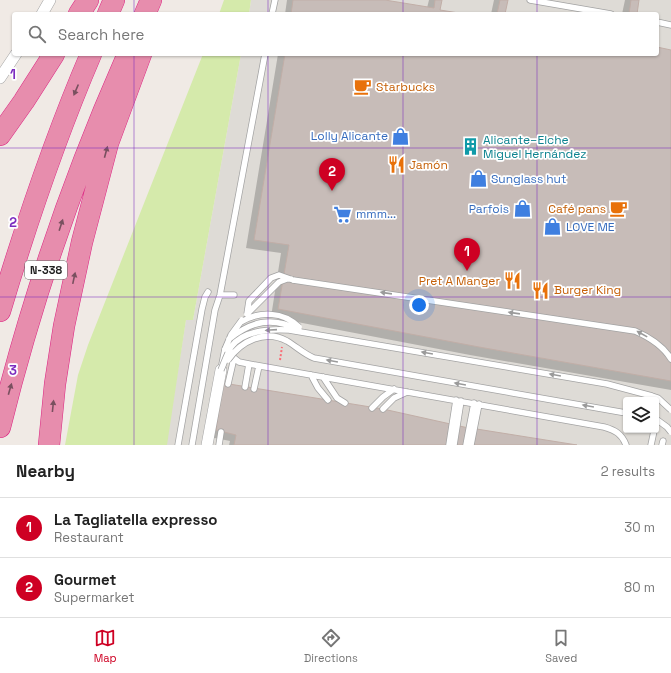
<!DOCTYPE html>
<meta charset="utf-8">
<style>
body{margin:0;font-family:"Space Grotesk",sans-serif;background:#f6f6f6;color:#222}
.controls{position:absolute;right:12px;bottom:12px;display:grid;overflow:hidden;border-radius:4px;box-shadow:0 1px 3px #0004}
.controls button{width:36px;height:36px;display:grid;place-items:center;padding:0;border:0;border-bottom:1px solid #e0e0e0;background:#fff;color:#222;font:20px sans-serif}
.you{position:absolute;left:419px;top:305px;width:14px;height:14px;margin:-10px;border:3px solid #fff;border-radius:50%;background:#1a73e8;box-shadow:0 0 0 6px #1a73e833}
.badge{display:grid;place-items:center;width:26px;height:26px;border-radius:50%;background:#ce0023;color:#fff;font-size:13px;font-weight:700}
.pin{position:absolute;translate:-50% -33px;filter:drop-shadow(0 1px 2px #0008)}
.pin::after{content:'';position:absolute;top:21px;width:14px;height:12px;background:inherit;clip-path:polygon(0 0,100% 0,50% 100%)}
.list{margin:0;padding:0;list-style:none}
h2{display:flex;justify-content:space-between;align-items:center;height:52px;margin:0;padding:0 16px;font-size:17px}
h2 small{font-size:13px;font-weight:400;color:#767676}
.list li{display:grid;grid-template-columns:26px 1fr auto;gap:12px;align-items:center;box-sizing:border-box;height:60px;padding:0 16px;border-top:1px solid #e0e0e0}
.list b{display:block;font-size:15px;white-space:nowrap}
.list p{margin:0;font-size:13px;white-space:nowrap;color:#767676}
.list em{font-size:13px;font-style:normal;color:#767676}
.icon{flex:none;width:22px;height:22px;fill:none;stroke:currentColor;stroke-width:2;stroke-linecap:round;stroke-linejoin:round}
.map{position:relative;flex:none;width:671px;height:445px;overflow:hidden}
.search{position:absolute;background:#fff;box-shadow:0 1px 3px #0004;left:12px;right:12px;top:12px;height:44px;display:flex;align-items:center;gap:10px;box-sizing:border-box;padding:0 14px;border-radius:4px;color:#767676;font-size:15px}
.sheet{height:172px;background:#fff}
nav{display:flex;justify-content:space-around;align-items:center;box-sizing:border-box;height:56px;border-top:1px solid #e0e0e0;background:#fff;font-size:11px;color:#767676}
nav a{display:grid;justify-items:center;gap:2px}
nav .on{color:#ce0023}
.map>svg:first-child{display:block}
.airport{fill:#dedbd6;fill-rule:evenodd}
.grass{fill:#d5eaab}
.shadow{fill:#0003}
.building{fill:#c7bcb8;stroke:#c1aea7}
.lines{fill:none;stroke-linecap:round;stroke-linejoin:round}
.lane-casing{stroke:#a3a3a3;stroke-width:7}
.street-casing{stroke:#a3a3a3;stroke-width:12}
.highway-casing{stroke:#dc2482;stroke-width:22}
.path{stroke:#fa6c75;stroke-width:2;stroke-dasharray:2 2;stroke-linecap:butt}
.lane{stroke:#fff;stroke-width:5.5}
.street{stroke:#fff;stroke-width:11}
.highway{stroke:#e78dad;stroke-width:21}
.lane-bridge-casing{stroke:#a3a3a3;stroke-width:7;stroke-linecap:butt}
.lane-bridge{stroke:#fff;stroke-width:5.5}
.oneway{fill:#79505f}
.oneway2{fill:#9a9a9a}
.grid{fill:none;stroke:#7b2cbf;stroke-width:1;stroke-opacity:0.55}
.labels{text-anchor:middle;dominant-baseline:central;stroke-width:3.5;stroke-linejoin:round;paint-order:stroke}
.shield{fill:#fff;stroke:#626262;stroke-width:1}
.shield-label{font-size:11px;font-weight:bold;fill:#1f1f1f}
.food-label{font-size:12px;fill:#c56008;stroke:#fff;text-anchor:start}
.shop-label{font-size:12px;fill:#366cbe;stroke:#fff;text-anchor:start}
.culture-label{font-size:12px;fill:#0d838f;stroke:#fff;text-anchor:start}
.grid-label{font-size:13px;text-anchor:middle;font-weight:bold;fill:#7b2cbf;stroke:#fff;stroke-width:3.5;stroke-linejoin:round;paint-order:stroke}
</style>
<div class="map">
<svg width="671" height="445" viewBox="0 0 671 445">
<rect width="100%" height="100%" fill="#f0eae5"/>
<!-- airport -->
<path class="airport" d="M 251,0 L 671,0 L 671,445 L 166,445 L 186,320 L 193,320 L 241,54 L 657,54 L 657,14 L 249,14 ZM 626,400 L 656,400 L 656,430 L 626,430 Z"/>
<!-- grass -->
<path class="grass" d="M 224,0 L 251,0 L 249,14 L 219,14 Z
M 203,54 L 241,54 L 193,320 L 186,320 L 167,445 L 65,445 L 78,375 L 88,345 Z"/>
<!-- shadow -->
<path class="shadow" d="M 287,0 L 379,0 L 427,8 L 429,0 L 441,0 L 439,11 L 459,14 L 285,14 Z
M 494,0 L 507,0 L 504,14 L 491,14 Z
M 625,0 L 638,0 L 636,14 L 622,14 Z
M 657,48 L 671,51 L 671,390 L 470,355 L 271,317 L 281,253 L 246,248 L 278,54 L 657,54 Z
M 217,391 L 464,428 L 571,445 L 229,445 L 230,441 L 210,437 Z"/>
<!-- building -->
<path class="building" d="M 293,0 L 385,0 L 434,8 L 435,0 L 442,0 L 440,10 L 465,14 L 291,14 Z
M 500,0 L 508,0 L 505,14 L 497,14 Z
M 631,0 L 639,0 L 637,14 L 629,14 Z
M 657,47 L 671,50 L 671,381 L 479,347 L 278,309 L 289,245 L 254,240 L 285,54 L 657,54 Z
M 223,383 L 383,409 L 464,427 L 577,445 L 234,445 L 236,435 L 216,430 Z"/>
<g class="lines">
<defs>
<path id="lane" d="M 530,0 L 611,14
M 272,14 L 275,0
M 657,22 L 671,25
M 293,280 L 635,331 C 649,337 663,346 671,359
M 220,295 L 234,295
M 222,364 L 225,349
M 311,375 L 318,388 L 328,400
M 323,377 L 337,398 L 345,403
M 228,384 L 234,358 L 239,362 L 249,364 L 604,427 C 615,430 622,434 626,445
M 245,387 L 249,364
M 254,389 L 259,366
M 372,408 L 383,397 L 394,389
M 383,409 L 394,398 L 407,392
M 178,445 L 202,309 L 205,297 L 208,292
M 192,445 L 215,310 L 220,295 L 265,54
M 219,445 L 221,432
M 449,445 L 456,400
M 454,445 L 461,401
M 466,445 L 474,403
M 471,445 L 479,404
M 651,445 L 654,431
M 662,445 L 663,441"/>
<path id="street" d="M 42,14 L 50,0
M 0,78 L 16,54
M 207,445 L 221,370"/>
<path id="highway" d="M 79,14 L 88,0
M 108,14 L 114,0
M 145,14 L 151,0
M 0,135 L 24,101 L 54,54
M 0,311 C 26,224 55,138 91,54
M 0,427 C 31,302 73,179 125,61
M 49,445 L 55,384 L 64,326 L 82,242 L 108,143 L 141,54"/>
</defs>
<!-- lane casing -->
<use href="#lane" class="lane-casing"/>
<!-- street casing -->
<use href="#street" class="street-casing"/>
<!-- highway casing -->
<use href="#highway" class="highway-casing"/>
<!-- path -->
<path class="path" d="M 280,360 L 282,347"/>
<!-- lane -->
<use href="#lane" class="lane"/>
<!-- street -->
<use href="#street" class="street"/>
<!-- highway -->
<use href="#highway" class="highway"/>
<defs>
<path id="lane-bridge" d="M 247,314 L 249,301 L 271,278 L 279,275 L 293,280
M 247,314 L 279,282 L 287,279 L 291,279
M 241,322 C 259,311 283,311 299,327
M 229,339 C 252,321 272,316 299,330
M 225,349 L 231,335 L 242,320
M 228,360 C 241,341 265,329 287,341 C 297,347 304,354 314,358 L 626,413
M 221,370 C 224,363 227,354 231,347 C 243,330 270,329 289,330 L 607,384 L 652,396 L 658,398 L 671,410
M 656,419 L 667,427 L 671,432"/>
</defs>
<!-- lane-bridge casing -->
<use href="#lane-bridge" class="lane-bridge-casing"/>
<!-- lane-bridge -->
<use href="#lane-bridge" class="lane-bridge"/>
</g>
<!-- one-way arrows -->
<defs><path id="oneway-solid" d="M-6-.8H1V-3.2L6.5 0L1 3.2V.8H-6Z"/></defs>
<g class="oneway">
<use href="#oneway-solid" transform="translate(76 90) rotate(113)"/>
<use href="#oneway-solid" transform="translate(106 152) rotate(-75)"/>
<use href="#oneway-solid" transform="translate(61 225) rotate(-72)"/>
<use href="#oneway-solid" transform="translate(74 278) rotate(-78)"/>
<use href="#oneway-solid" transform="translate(10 389) rotate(-74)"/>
<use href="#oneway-solid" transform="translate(53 406) rotate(-84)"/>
</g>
<g class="oneway2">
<use href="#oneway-solid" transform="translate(386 293) rotate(-172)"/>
<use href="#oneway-solid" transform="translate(514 313) rotate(-172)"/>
<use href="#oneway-solid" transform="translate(271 330) rotate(176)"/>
<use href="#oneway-solid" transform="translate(642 334) rotate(-151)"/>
<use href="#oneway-solid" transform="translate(427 353) rotate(-170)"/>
<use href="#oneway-solid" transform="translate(332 361) rotate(-170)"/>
<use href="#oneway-solid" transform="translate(555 375) rotate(-170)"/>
<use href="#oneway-solid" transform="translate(460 384) rotate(-170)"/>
<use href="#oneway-solid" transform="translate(588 406) rotate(-170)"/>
</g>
<!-- grid -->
<path class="grid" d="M 134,0 L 134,14M 268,0 L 268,14M 403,0 L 403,14M 537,0 L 537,14M 134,54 L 134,445M 268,54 L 268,445M 403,54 L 403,445M 537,54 L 537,445M 0,148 L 671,148M 0,297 L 671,297"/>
<!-- icons -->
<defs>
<symbol id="cafe-bare" viewBox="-9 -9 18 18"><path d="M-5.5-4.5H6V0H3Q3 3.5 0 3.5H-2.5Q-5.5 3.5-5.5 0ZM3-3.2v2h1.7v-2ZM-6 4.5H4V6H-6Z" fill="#e8710a" stroke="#fff" stroke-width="2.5" paint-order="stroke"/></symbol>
<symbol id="shop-bare" viewBox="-9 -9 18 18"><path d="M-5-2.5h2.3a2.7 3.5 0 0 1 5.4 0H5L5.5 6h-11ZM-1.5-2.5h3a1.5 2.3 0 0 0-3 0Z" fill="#3f7fe0" stroke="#fff" stroke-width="2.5" paint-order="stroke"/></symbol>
<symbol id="building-bare" viewBox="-9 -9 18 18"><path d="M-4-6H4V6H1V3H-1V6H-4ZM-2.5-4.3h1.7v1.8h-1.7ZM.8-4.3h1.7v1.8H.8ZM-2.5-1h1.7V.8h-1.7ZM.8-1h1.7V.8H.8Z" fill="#0f9aa8" stroke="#fff" stroke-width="2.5" paint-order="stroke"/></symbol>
<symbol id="restaurant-bare" viewBox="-9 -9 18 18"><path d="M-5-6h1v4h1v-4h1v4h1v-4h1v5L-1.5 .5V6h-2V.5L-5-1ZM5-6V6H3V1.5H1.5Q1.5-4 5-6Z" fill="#e8710a" stroke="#fff" stroke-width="2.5" paint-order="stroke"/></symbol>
<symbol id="supermarket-bare" viewBox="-9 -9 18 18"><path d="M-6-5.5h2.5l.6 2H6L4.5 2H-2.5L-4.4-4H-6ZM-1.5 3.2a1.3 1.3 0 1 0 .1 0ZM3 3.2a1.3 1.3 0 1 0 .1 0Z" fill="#3f7fe0" stroke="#fff" stroke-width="2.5" paint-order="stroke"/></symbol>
</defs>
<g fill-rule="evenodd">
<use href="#cafe-bare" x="350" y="74" width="25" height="25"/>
<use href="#shop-bare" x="388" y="124" width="25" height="25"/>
<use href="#building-bare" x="458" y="134" width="25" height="25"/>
<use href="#restaurant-bare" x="384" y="152" width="25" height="25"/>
<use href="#shop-bare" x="466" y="166" width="25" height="25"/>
<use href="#shop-bare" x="510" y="196" width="25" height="25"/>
<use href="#cafe-bare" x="606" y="196" width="25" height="25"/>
<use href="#supermarket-bare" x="330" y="202" width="25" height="25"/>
<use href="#shop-bare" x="540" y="214" width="25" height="25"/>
<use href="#restaurant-bare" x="500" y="268" width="25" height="25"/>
<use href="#restaurant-bare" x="528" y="278" width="25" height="25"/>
</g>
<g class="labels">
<!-- shield labels -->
<rect class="shield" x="25" y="261" width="42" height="18" rx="3"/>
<g class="shield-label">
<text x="46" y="270">N-338</text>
</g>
<!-- food labels -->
<g class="food-label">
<text x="376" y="87">Starbucks</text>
<text x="409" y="165">Jamón</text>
<text x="606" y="209" text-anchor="end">Café pans</text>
<text x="500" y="281" text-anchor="end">Pret A Manger</text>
<text x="554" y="290">Burger King</text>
</g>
<!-- shop labels -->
<g class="shop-label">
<text x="388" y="136" text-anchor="end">Lolly Alicante</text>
<text x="491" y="179">Sunglass hut</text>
<text x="509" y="209" text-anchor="end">Parfois</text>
<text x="356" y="214">mmm...</text>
<text x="566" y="227">LOVE ME</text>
</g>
<!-- culture labels -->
<g class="culture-label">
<text x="483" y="140">Alicante–Elche<tspan x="483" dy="14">Miguel Hernández</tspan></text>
</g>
</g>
<g class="grid-label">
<text x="13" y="79">1</text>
<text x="13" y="227">2</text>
<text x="13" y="375">3</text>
</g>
</svg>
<div class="controls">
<button><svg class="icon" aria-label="layers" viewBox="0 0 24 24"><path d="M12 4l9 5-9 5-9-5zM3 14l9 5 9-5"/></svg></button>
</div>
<div class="you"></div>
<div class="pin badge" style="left:467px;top:271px">1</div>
<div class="pin badge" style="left:332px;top:191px">2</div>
<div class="search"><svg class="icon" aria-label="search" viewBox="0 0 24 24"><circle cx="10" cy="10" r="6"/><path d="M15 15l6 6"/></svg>Search here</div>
</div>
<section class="sheet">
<h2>Nearby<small>2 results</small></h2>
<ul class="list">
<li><span class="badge">1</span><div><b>La Tagliatella expresso</b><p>Restaurant</p></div><em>30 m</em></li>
<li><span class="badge">2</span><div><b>Gourmet</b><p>Supermarket</p></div><em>80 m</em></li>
</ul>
</section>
<nav>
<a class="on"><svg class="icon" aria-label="map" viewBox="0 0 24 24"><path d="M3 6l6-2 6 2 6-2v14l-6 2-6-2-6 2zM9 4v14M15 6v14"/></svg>Map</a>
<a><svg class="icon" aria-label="directions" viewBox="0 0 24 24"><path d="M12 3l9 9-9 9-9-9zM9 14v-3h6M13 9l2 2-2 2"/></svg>Directions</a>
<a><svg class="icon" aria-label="saved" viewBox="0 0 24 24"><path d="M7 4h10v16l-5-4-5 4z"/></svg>Saved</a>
</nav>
